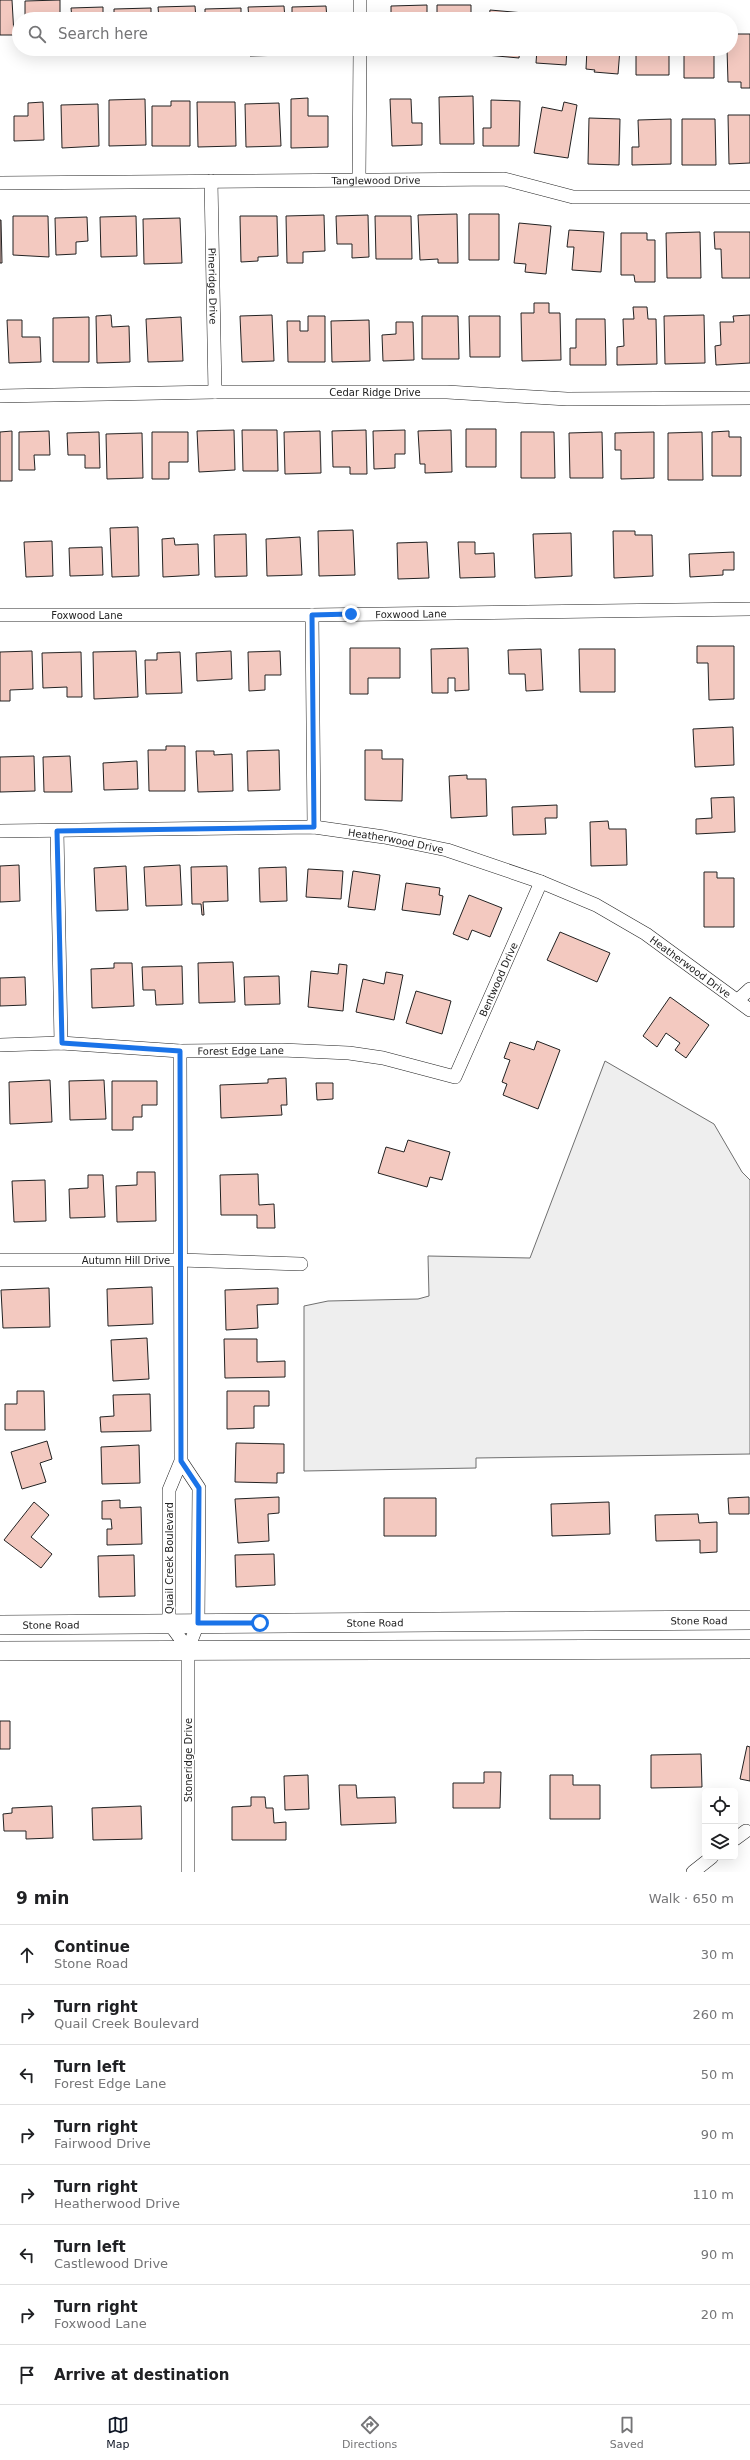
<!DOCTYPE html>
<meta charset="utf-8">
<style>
body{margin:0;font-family:"DejaVu Sans",sans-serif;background:#f2f2f2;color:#202124}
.controls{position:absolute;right:12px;bottom:12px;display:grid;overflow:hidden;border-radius:6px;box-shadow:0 4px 16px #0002}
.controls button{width:36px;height:36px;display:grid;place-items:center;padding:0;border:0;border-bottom:1px solid #e0e0e0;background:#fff;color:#202124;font:20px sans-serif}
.stop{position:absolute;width:12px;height:12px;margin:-9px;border:3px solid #1a73e8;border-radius:50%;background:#fff}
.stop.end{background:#1a73e8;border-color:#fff;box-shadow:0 1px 4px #0008}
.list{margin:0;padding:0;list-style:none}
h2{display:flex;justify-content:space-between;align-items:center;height:52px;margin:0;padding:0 16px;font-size:17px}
h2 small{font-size:13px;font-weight:400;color:#757577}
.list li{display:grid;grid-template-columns:26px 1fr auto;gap:12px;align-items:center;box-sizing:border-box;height:60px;padding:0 16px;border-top:1px solid #e0e0e0}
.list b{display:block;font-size:15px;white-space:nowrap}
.list p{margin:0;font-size:13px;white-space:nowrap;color:#757577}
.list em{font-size:13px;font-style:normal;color:#757577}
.icon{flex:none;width:22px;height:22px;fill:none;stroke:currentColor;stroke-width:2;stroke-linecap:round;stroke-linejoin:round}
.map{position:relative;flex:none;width:750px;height:1872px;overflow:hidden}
.search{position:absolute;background:#fff;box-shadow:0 4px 16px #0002;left:12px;right:12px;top:12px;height:44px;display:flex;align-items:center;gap:10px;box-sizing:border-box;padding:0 14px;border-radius:22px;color:#757577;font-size:15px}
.sheet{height:532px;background:#fff}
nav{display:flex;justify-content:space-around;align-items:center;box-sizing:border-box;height:56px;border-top:1px solid #e0e0e0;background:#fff;font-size:11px;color:#757577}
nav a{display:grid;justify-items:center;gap:2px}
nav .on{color:#111827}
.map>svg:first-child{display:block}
.green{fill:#eee;stroke:#6f6f6f}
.building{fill:#f3c9c0;stroke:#222}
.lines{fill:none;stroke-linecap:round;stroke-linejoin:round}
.street-casing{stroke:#222;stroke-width:14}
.secondary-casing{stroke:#222;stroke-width:20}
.street{stroke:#fff;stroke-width:13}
.secondary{stroke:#fff;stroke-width:19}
.route{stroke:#1a73e8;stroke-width:5}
.labels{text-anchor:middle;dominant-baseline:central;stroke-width:3;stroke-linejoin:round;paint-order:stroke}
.street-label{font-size:10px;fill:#222;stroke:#fff}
</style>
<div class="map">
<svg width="750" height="1872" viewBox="0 0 750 1872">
<rect width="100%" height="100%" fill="#fff"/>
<!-- green -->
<path class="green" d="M 605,1061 L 714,1124 L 742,1172 L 750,1180 L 750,1454 L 476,1458 L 476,1468 L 304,1471 L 304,1306 L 328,1301 L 418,1299 L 429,1296 L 428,1256 L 530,1258 Z"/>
<!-- building -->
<path class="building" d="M 0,0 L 12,0 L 14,35 L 0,35 Z
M 60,0 L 60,19 L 25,19 L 25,1 Z
M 427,5 L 427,19 L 391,19 L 391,6 Z
M 437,5 L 471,5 L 471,19 L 437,19 Z
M 195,6 L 196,19 L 159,19 L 158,7 Z
M 284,6 L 285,19 L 249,19 L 248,7 Z
M 326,6 L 327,19 L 292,19 L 292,7 Z
M 103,7 L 103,19 L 72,19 L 71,8 Z
M 151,8 L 151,19 L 114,19 L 114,9 Z
M 241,8 L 241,19 L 205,19 L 205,9 Z
M 490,10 L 524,13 L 523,19 L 489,19 Z
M 731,34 L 750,34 L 750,88 L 741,88 L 741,82 L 728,82 L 727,49 L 731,49 Z
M 206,49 L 221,49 L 221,53 L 206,54 Z
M 249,49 L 286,49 L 286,55 L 250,56 Z
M 313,49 L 328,49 L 328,53 L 313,54 Z
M 401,49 L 428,49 L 428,53 L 401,53 Z
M 437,49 L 472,49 L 472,52 L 437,53 Z
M 486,49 L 520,49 L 519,58 L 486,55 Z
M 537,49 L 567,49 L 566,65 L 536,63 Z
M 587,49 L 620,49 L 618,74 L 594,72 L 595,70 L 586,69 Z
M 636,49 L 669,49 L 669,75 L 636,75 Z
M 684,49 L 714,49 L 714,78 L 684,78 Z
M 473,96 L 474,144 L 440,144 L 439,97 Z
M 308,98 L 308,116 L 328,116 L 328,147 L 291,148 L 291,99 Z
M 145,99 L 146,145 L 109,146 L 109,100 Z
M 390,99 L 411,99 L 412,123 L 422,123 L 422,145 L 392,146 Z
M 491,100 L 520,101 L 519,146 L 483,146 L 483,128 L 491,128 Z
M 171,101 L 190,101 L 190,146 L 152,146 L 152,106 L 171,106 Z
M 43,102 L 44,140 L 14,141 L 14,116 L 28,116 L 28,103 Z
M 197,102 L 235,102 L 236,146 L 198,147 Z
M 564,102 L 577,105 L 568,158 L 534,153 L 542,107 L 562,111 Z
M 279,103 L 281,146 L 246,147 L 245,104 Z
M 98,104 L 99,146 L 62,148 L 61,105 Z
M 728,115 L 750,115 L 750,163 L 729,164 Z
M 589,118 L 620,119 L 619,165 L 588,164 Z
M 671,119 L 671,164 L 632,165 L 632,147 L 639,147 L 638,120 Z
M 682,119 L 715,119 L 716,165 L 682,165 Z
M 457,214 L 458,263 L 438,263 L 438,259 L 420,260 L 418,215 Z
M 469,214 L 499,214 L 499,260 L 469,260 Z
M 324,215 L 325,251 L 303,252 L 303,263 L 287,263 L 286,216 Z
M 368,215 L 369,257 L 352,258 L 352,244 L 337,244 L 336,216 Z
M 13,216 L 48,216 L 49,257 L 13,255 Z
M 136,216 L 137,256 L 101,257 L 100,217 Z
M 240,216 L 277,216 L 278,256 L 258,257 L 258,261 L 241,262 Z
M 375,216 L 411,216 L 412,259 L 376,259 Z
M 87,217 L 88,241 L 76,242 L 76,254 L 56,255 L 55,218 Z
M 180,218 L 182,263 L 144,264 L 143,219 Z
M 0,220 L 1,220 L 2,263 L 0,263 Z
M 519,223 L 551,226 L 546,274 L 525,272 L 526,264 L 514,263 Z
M 569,230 L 604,232 L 601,272 L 572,270 L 574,247 L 567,247 Z
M 700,232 L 701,278 L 667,278 L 666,233 Z
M 714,232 L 750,232 L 750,278 L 722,278 L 721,249 L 715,249 Z
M 621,233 L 647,233 L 647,240 L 655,240 L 655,282 L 635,282 L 634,275 L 621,275 Z
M 534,303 L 549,303 L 549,313 L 560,313 L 561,360 L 522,361 L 521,313 L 534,313 Z
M 633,307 L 647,307 L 648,319 L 656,319 L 657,364 L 617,365 L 617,347 L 624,346 L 623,319 L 634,319 Z
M 111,315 L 112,327 L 129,326 L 130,362 L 97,363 L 96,316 Z
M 272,315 L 274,361 L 242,362 L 240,316 Z
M 704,315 L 705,363 L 665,364 L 664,316 Z
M 750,315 L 750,363 L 716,365 L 715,346 L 721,345 L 720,322 L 734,322 L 733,316 Z
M 308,316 L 325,316 L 325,362 L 288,362 L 287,321 L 300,321 L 300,331 L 308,331 Z
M 422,316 L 458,316 L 459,359 L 422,359 Z
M 469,316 L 500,316 L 500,357 L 470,357 Z
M 89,317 L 89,362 L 53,362 L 53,318 Z
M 181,317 L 183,361 L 148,362 L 146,319 Z
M 576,319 L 605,319 L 606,365 L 570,365 L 570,348 L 576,348 Z
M 7,320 L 22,320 L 22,337 L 40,337 L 41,362 L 9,363 Z
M 369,320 L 370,361 L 332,362 L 331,321 Z
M 396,322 L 413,322 L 414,360 L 383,361 L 382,335 L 396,334 Z
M 466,429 L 496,429 L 496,467 L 466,467 Z
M 234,430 L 235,470 L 199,472 L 197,431 Z
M 242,430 L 277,430 L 278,471 L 243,471 Z
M 366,430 L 367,474 L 350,474 L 350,467 L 333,467 L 332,431 Z
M 405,430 L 405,454 L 395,454 L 395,468 L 374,469 L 373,431 Z
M 451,430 L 452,472 L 425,473 L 425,464 L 420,464 L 418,431 Z
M 12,431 L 12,481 L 0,481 L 0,432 Z
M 49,431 L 50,455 L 34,455 L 35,470 L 19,470 L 19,432 Z
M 320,431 L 321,473 L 285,474 L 284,432 Z
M 729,431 L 729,437 L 741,437 L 741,476 L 712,476 L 712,432 Z
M 99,432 L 100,468 L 85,468 L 85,455 L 68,455 L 67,433 Z
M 152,432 L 188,432 L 188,462 L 169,462 L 169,479 L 152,479 Z
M 521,432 L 554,432 L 555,478 L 521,478 Z
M 602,432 L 603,478 L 570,478 L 569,433 Z
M 654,432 L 654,478 L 621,479 L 621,450 L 615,450 L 615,433 Z
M 702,432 L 703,480 L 668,480 L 668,433 Z
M 142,433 L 143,478 L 107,479 L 106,434 Z
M 138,527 L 139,576 L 112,577 L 110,528 Z
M 353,530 L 355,575 L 319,576 L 318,531 Z
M 613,531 L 635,531 L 635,535 L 652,535 L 653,576 L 614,578 Z
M 571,533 L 572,576 L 535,578 L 533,534 Z
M 246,534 L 247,576 L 215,577 L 214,535 Z
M 300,537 L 302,575 L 267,576 L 266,539 Z
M 174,538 L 175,545 L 198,544 L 199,575 L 163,577 L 162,539 Z
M 52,541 L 53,576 L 26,577 L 24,542 Z
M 427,542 L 429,578 L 398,579 L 397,543 Z
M 458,542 L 475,542 L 475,554 L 494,553 L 495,577 L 460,578 Z
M 102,547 L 103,575 L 70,576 L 69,548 Z
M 734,552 L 734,570 L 723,570 L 723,575 L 690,577 L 689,554 Z
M 697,646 L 734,646 L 734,699 L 709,700 L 708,663 L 697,663 Z
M 350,648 L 400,648 L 400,678 L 368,678 L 368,694 L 350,694 Z
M 468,648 L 469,690 L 455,691 L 455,678 L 448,678 L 448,693 L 432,693 L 431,649 Z
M 541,649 L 543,690 L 526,691 L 525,674 L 509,674 L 508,650 Z
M 579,649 L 615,649 L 615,692 L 580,692 Z
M 32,651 L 33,689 L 10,690 L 10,701 L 0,701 L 0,652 Z
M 136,651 L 138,697 L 94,699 L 93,652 Z
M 231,651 L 232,679 L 197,681 L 196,653 Z
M 280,651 L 281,675 L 265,675 L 265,690 L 249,691 L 248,652 Z
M 81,652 L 82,697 L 67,697 L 67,687 L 43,688 L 42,653 Z
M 180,652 L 182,693 L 146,694 L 145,660 L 157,660 L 157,653 Z
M 733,727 L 734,765 L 695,767 L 693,729 Z
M 166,746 L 185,746 L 185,791 L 149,791 L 148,750 L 166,750 Z
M 279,750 L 280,790 L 248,791 L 247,751 Z
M 365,750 L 382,750 L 382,759 L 403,759 L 402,801 L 365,800 Z
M 196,751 L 214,751 L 214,755 L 232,754 L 233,791 L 198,792 Z
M 34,756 L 35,791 L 0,792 L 0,757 Z
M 70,756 L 72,792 L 44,792 L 43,757 Z
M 137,761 L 138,789 L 104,790 L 103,763 Z
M 467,775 L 467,779 L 486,779 L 487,816 L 451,818 L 449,776 Z
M 734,797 L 735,832 L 696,834 L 696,819 L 712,818 L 711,798 Z
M 557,805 L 557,818 L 545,818 L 546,834 L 513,835 L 512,807 Z
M 608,821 L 609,829 L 626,829 L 627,865 L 591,866 L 590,822 Z
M 19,865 L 20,901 L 0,902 L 0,866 Z
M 180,865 L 182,905 L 146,906 L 144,867 Z
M 126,866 L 128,910 L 96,911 L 94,868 Z
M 227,866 L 228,901 L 203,902 L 204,915 L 202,915 L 201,904 L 192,904 L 191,867 Z
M 286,867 L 287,901 L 260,902 L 259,868 Z
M 308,869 L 343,871 L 341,899 L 306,897 Z
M 353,871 L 380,875 L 375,910 L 348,907 Z
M 704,872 L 717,872 L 717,878 L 734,878 L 734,927 L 704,927 Z
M 406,883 L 440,888 L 439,895 L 443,896 L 440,915 L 402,910 Z
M 469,895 L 502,908 L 490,937 L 472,930 L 468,940 L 453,934 Z
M 560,932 L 610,953 L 597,982 L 547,960 Z
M 233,962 L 235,1002 L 199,1003 L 198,963 Z
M 114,963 L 132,963 L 134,1006 L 92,1008 L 91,969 L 114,968 Z
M 339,964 L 347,965 L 343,1011 L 308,1007 L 311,971 L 338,974 Z
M 182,966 L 183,1004 L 156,1005 L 155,990 L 143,990 L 142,967 Z
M 386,972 L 403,975 L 394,1020 L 356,1012 L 363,979 L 384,984 Z
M 279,976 L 280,1004 L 245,1005 L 244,977 Z
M 25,977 L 26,1005 L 0,1006 L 0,978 Z
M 416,991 L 451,1001 L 442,1034 L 406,1023 Z
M 670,997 L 709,1025 L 686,1058 L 675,1050 L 680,1043 L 666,1033 L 657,1047 L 643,1036 Z
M 537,1041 L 560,1050 L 538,1109 L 503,1095 L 507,1084 L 502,1082 L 510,1060 L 504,1058 L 510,1042 L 534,1050 Z
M 286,1078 L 287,1105 L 281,1105 L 282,1115 L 221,1118 L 220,1085 L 268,1083 L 268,1079 Z
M 50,1080 L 52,1122 L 10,1124 L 9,1082 Z
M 104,1080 L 106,1119 L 70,1120 L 69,1081 Z
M 112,1081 L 157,1081 L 157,1105 L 142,1105 L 142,1117 L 133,1117 L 133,1130 L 112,1130 Z
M 316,1083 L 333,1083 L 333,1099 L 317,1100 Z
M 408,1140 L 450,1152 L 442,1180 L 430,1177 L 427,1187 L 378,1173 L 386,1147 L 404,1152 Z
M 137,1172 L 155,1172 L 156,1221 L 117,1222 L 116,1186 L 137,1185 Z
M 258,1174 L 259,1205 L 274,1204 L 275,1228 L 257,1228 L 257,1215 L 221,1215 L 220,1175 Z
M 88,1175 L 103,1175 L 105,1217 L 70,1218 L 69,1189 L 88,1188 Z
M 45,1180 L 46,1221 L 14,1222 L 12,1181 Z
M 152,1287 L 153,1324 L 108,1326 L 107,1289 Z
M 49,1288 L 50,1327 L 3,1328 L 1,1290 Z
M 278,1288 L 278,1304 L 257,1305 L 258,1328 L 226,1330 L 225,1290 Z
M 147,1338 L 149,1379 L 113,1381 L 111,1340 Z
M 224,1339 L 257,1339 L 257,1362 L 285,1361 L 285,1377 L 225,1378 Z
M 17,1391 L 44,1391 L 45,1430 L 5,1430 L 5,1404 L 17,1404 Z
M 227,1391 L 269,1391 L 269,1406 L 254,1406 L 254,1428 L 227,1429 Z
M 150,1394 L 151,1431 L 101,1432 L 100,1417 L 114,1416 L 113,1395 Z
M 47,1441 L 52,1459 L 40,1463 L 46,1482 L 22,1489 L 11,1452 Z
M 236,1443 L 284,1444 L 284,1473 L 277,1473 L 277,1483 L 235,1482 Z
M 139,1445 L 140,1483 L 102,1484 L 101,1447 Z
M 279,1497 L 279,1513 L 268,1514 L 269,1541 L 238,1543 L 235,1499 Z
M 749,1497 L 749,1514 L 729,1514 L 728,1498 Z
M 384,1498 L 436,1498 L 436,1536 L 384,1536 Z
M 120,1500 L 120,1508 L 141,1507 L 142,1544 L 107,1545 L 107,1529 L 112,1529 L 111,1519 L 102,1519 L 102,1501 Z
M 34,1502 L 49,1515 L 31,1537 L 52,1554 L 41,1568 L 4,1540 Z
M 609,1502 L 610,1534 L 552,1536 L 551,1504 Z
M 698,1514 L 699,1523 L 717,1522 L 717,1552 L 700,1553 L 700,1540 L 656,1541 L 655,1515 Z
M 274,1554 L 275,1585 L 236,1587 L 235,1555 Z
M 134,1555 L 135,1596 L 99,1597 L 98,1556 Z
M 0,1721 L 10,1721 L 10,1749 L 0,1749 Z
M 747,1746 L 750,1747 L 750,1781 L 740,1779 Z
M 701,1754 L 702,1787 L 651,1788 L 651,1755 Z
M 484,1772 L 501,1772 L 500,1808 L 453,1808 L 453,1783 L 484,1783 Z
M 308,1775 L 309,1809 L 285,1810 L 284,1776 Z
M 550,1775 L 573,1775 L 573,1785 L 600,1785 L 600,1819 L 550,1819 Z
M 339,1785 L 356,1785 L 357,1798 L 395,1797 L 396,1823 L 341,1825 Z
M 251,1797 L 265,1797 L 266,1808 L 273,1808 L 274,1823 L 286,1822 L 286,1840 L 232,1840 L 232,1807 L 251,1806 Z
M 52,1806 L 53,1838 L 26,1839 L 26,1831 L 4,1831 L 3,1814 L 12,1813 L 12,1808 Z
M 141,1806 L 142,1839 L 93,1840 L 92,1808 Z"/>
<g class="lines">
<defs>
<g id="street">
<path d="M 360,19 L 360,0"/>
<path d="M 359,179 L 360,49"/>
<path id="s1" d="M 211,181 L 215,392"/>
<path id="s2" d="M 0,183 L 504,179 L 573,197 L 750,197"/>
<path id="s3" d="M 0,396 L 215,392 L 447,392 L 567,399 L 750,398"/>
<path id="s4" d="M 0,615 L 312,615 L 750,609"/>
<path d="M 312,615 L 314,827"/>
<path id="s5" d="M 0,831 L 314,827 L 384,837 L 447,850 L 541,882 L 596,905 L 646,934 L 750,1010"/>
<path d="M 57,831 L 61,1043"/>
<path d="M 738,1000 L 750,989"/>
<path id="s6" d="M 0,1045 L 61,1043 L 180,1051 L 282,1050 L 349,1053 L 383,1058 L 455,1077 L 541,882"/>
<path d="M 180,1051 L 181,1461 L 169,1490 L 169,1623 L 188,1649 L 198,1623 L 199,1488 L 181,1461"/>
<path id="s7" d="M 0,1260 L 180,1260 L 301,1264"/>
<path d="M 735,1839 L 746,1831"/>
<path d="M 188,1872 L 188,1649"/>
<path d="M 693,1872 L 712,1857"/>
</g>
<g id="secondary">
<path id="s8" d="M 0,1625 L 750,1620"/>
<path d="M 0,1651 L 750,1649"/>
</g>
</defs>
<!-- street casing -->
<use href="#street" class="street-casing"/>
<!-- secondary casing -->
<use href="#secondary" class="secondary-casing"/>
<!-- street -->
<use href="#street" class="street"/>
<!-- secondary -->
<use href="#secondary" class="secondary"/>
</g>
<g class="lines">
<!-- route -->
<path class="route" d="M 260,1623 L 198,1623 L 199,1488 L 181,1461 L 180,1051 L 62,1043 L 57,831 L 314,827 L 312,615 L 351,614"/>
</g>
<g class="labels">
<!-- street labels -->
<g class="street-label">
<text stroke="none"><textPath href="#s2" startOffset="376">Tanglewood Drive</textPath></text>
<text stroke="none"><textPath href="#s1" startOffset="105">Pineridge Drive</textPath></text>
<text stroke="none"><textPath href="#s3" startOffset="375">Cedar Ridge Drive</textPath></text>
<text stroke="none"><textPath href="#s4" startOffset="411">Foxwood Lane</textPath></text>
<text stroke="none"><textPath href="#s4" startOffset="87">Foxwood Lane</textPath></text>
<text stroke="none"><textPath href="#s5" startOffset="397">Heatherwood Drive</textPath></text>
<text stroke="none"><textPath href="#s5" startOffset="721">Heatherwood Drive</textPath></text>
<text stroke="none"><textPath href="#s6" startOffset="565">Bentwood Drive</textPath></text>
<text stroke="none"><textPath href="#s6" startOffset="241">Forest Edge Lane</textPath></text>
<text stroke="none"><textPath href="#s7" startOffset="126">Autumn Hill Drive</textPath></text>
<text transform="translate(169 1558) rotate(-90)">Quail Creek Boulevard</text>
<text stroke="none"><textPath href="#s8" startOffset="699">Stone Road</textPath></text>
<text stroke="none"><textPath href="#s8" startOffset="375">Stone Road</textPath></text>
<text stroke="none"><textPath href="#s8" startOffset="51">Stone Road</textPath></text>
<text transform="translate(188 1760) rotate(-90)">Stoneridge Drive</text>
</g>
</g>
</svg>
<div class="controls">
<button><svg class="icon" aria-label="locate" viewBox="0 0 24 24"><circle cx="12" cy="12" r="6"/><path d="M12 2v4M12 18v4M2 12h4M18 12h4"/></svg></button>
<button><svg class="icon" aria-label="layers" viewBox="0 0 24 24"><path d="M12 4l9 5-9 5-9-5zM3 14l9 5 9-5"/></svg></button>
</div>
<div class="stop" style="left:260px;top:1623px"></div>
<div class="stop end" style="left:351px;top:614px"></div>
<div class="search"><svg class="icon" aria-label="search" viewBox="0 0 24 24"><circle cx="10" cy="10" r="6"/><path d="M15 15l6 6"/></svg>Search here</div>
</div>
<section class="sheet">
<h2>9 min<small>Walk · 650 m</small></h2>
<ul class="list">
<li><svg class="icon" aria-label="ahead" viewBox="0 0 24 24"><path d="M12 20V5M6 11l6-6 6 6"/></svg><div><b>Continue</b><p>Stone Road</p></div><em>30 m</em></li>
<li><svg class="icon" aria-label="right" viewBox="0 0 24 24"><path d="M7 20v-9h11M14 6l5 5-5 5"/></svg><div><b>Turn right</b><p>Quail Creek Boulevard</p></div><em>260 m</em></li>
<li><svg class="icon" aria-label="left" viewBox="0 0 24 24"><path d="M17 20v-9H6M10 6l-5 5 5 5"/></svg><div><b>Turn left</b><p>Forest Edge Lane</p></div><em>50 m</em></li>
<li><svg class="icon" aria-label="right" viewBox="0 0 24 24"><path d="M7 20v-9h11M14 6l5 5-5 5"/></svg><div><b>Turn right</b><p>Fairwood Drive</p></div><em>90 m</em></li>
<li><svg class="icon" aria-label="right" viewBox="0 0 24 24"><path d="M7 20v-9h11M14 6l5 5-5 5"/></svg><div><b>Turn right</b><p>Heatherwood Drive</p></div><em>110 m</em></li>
<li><svg class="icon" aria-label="left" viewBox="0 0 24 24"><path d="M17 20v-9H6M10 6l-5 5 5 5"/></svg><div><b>Turn left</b><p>Castlewood Drive</p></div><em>90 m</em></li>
<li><svg class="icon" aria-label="right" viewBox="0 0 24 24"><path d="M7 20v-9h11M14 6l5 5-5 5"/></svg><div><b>Turn right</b><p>Foxwood Lane</p></div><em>20 m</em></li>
<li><svg class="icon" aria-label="arrive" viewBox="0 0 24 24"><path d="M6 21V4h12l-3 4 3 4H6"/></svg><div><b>Arrive at destination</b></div></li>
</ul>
</section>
<nav>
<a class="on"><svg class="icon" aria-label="map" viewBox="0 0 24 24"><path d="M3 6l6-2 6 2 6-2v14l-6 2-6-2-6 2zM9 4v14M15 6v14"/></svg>Map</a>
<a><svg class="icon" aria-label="directions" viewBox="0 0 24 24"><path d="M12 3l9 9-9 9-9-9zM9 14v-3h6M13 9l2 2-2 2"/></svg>Directions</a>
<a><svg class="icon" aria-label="saved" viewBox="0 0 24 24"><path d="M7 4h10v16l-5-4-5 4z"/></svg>Saved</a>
</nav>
